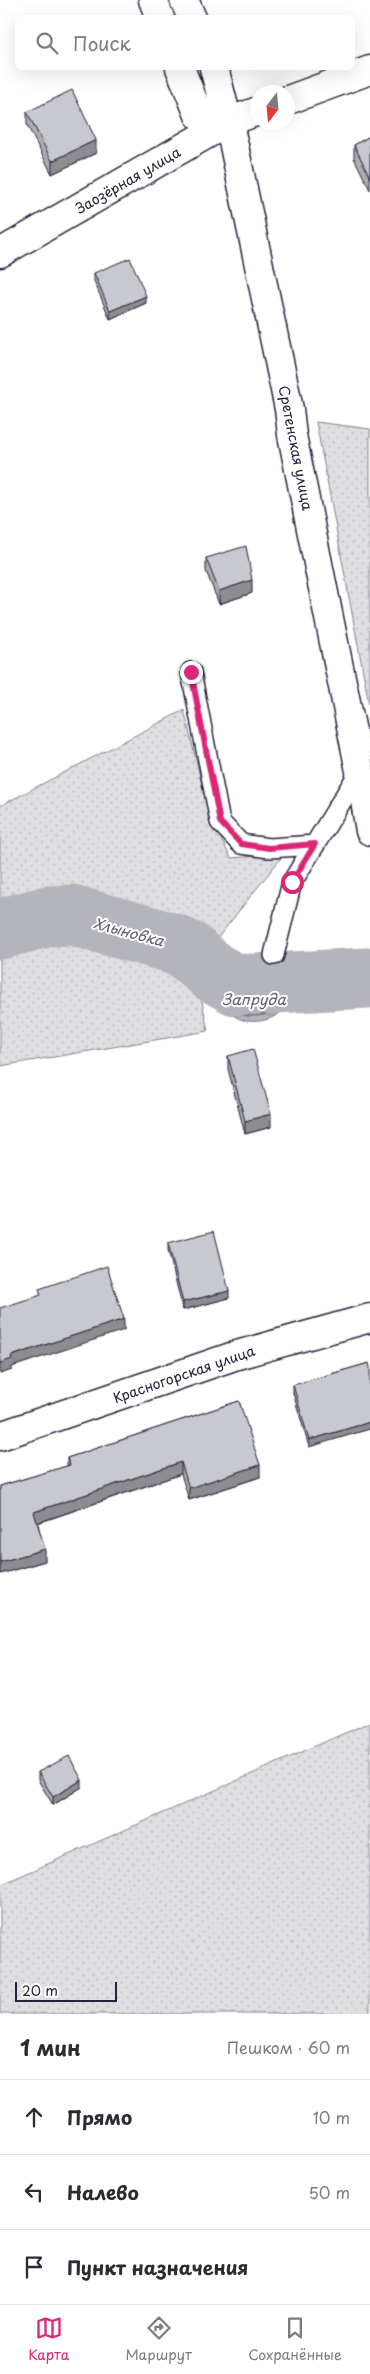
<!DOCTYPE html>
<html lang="ru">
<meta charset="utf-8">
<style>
body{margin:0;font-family:"Playpen Sans",sans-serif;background:#f2f2f3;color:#2b2b33}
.compass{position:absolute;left:250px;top:85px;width:45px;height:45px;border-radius:50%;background:#fff;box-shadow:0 5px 20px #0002;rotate:196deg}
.scale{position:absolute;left:15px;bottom:12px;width:102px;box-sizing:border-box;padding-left:5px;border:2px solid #22223b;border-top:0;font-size:14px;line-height:18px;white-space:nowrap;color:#22223b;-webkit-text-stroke:4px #fff;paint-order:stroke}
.stop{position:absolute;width:15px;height:15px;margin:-11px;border:4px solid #db2777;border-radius:50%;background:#fff}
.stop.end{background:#db2777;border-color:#fff;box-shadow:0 1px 5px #0008}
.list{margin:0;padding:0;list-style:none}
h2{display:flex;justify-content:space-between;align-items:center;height:65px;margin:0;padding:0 20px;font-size:21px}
h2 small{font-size:16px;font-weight:400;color:#7c7c81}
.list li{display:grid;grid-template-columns:32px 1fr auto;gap:15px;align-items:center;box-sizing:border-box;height:75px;padding:0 20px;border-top:1px solid #e1e1e2}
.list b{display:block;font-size:19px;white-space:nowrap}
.list em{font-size:16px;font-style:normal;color:#7c7c81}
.icon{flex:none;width:28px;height:28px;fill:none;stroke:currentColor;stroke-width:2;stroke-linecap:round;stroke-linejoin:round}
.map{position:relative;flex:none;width:370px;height:2014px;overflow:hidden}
.search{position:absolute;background:#fff;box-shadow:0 5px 20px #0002;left:15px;right:15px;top:15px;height:55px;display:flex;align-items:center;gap:12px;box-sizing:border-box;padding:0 18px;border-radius:8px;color:#7c7c81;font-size:19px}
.sheet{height:290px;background:#fff}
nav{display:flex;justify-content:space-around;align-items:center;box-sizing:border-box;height:70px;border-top:1px solid #e1e1e2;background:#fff;font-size:14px;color:#7c7c81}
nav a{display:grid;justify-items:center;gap:2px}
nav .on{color:#db2777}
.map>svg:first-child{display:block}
.grass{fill:url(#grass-dots);stroke:#80808e}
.water{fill:url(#water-rules);stroke:#7a7a88}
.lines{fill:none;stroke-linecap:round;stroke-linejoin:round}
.shore{stroke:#5c5c6f;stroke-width:1}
.river{stroke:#b4b4bc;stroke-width:61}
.lane-casing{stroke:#22223b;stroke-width:22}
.street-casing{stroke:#22223b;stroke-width:31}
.lane{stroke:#fff;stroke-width:19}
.street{stroke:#fff;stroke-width:28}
.wall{fill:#acacb2;stroke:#22223b}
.shaded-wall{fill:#8c8c91;stroke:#22223b}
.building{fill:#c8c8cf;stroke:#22223b}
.route{stroke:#db2777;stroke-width:6}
.labels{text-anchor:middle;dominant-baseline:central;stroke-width:4;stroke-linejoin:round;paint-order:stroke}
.street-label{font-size:14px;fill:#22223b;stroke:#fff}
.water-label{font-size:15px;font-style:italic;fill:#5c5c6f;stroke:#fff}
</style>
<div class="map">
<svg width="370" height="2014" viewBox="0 0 370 2014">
<defs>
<pattern id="grass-dots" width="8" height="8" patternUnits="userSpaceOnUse" patternTransform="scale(1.25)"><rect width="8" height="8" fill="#dfdfe2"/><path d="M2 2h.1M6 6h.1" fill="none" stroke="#bfbfc3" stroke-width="1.8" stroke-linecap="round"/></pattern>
<pattern id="water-rules" width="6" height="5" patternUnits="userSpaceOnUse" patternTransform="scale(1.25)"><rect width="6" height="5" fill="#b4b4bc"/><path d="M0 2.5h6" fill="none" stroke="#9a9aa2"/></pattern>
</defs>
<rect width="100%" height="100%" fill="#fff"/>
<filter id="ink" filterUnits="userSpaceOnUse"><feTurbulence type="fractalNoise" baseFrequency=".02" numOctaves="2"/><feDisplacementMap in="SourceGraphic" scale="10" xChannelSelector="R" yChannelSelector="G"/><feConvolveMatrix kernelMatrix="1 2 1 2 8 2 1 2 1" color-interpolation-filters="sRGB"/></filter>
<g filter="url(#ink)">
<!-- grass -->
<path class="grass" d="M 316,422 L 370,429 L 370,709 Z
M 184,710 L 210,818 L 231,858 L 284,854 L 216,940 L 47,904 L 0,920 L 0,806 Z
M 90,927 L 163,958 L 195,967 L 208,1031 L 0,1066 L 0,940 L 39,931 Z
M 370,1722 L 370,2014 L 0,2014 L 0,1885 Z"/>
<!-- water -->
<path class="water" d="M 217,971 L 266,978 L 294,975 L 316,981 L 327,1010 L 316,1008 L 292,997 C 289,1002 285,1009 280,1013 C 258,1029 220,1023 225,990 L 212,985 Z"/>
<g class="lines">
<!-- shore -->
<path class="shore" d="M 222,976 L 266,983 L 293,980 L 312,986 L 317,1000 L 314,1002 L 291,993 C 285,996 283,1002 278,1007 C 268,1017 240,1021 232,1007 C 228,1000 230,995 229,988 L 219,981 Z
M 238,984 L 265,989 L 280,988 L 283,991 C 280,995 277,1001 273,1004 C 264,1011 237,1015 235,998 C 234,995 236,990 236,986 Z"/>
<!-- river -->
<path class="river" d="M 0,929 L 49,916 L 72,915 L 172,943 L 188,951 L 213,972 L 236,985 L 367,978"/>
<defs>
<path id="lane" d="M 191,672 L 220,822 L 241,844 L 269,848 L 315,845
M 274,955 L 292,882 L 360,771"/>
<path id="street" d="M 153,0 L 160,18
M 184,0 L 192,18
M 180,68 L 199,115
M 214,68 L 233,141 L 289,409 L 292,435 L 360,771 L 370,831
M 288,100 L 370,70
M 0,253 L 228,122 L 258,111
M 0,1436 L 237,1355 L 370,1318"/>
</defs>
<!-- lane casing -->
<use href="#lane" class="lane-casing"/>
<!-- street casing -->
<use href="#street" class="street-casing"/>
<!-- lane -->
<use href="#lane" class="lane"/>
<!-- street -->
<use href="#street" class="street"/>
</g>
<!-- wall -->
<path class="wall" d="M 27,112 L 96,153 L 52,174 L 27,125 Z
M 370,136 L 370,190 L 354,158 L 354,145 Z
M 94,273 L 146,303 L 110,319 L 94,281 Z
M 206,558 L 252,593 L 219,604 L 206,571 Z
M 228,1056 L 271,1127 L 245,1134 L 228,1069 Z
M 168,1243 L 229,1298 L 183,1310 L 168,1250 Z
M 369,1363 L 309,1447 L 293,1393 L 293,1385 Z
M 239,1401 L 260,1477 L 189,1500 L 181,1474 L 38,1523 L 45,1561 L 0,1574 L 0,1486 L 67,1466 L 67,1458 Z
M 38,1772 L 82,1787 L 53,1805 L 38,1780 Z"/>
<!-- shaded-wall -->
<path class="shaded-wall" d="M 96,140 L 96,153 L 52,174 L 52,161 Z
M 146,296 L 146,303 L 110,319 L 110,311 Z
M 252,580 L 252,593 L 219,604 L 219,591 Z
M 271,1114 L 271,1127 L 245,1134 L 245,1121 Z
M 229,1291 L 229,1298 L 183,1310 L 183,1302 Z
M 124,1319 L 124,1330 L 12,1367 L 12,1370 L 0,1374 L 0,1363 L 11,1356 Z
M 370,1422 L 370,1429 L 309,1447 L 309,1440 Z
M 181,1462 L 181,1474 L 34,1524 L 34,1512 Z
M 260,1465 L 260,1477 L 189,1500 L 189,1488 Z
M 45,1549 L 45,1561 L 0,1574 L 0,1562 Z
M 82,1780 L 82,1787 L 53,1805 L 53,1797 Z"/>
<!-- building -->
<path class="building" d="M 72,90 L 96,140 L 52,161 L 27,112 Z
M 370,136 L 370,177 L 354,145 Z
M 130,258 L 146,296 L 110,311 L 94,273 Z
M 246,546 L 252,580 L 219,591 L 206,558 Z
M 253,1049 L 271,1114 L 245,1121 L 228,1056 Z
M 214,1231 L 229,1291 L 183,1302 L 168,1243 Z
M 107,1266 L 124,1319 L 11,1356 L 12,1359 L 0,1363 L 0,1308 L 41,1295 L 39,1289 Z
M 369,1363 L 370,1367 L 370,1422 L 309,1440 L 293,1385 Z
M 239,1401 L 260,1465 L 189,1488 L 181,1462 L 34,1512 L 45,1549 L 0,1562 L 0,1486 L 70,1465 L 67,1458 Z
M 69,1756 L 82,1780 L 53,1797 L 38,1772 Z"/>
</g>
<g class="lines" filter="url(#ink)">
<!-- route -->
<path class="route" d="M 191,672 L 220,822 L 241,844 L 269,848 L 315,844 L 292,882"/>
</g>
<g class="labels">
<!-- street labels -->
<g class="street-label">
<text transform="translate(128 180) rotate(-30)">Заозёрная улица</text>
<text transform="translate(296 448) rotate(79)">Сретенская улица</text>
<text transform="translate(184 1374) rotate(-19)">Красногорская улица</text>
</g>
<!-- water labels -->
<g class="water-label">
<text transform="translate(129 931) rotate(15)">Хлыновка</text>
<text x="254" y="998">Запруда</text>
</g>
</g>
</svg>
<svg class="compass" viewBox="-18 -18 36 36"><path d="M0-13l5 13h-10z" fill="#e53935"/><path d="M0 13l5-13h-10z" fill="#7c7c81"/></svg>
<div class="scale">20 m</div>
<div class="stop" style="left:292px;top:882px"></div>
<div class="stop end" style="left:191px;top:672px"></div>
<div class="search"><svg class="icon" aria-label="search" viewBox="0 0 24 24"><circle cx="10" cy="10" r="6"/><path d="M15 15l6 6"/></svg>Поиск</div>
</div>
<section class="sheet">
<h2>1 мин<small>Пешком · 60 m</small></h2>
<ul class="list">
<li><svg class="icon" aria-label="ahead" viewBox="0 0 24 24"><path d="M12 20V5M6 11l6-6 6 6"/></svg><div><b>Прямо</b></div><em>10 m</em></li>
<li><svg class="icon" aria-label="left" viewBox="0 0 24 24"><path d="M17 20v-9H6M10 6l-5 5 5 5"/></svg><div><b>Налево</b></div><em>50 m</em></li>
<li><svg class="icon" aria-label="arrive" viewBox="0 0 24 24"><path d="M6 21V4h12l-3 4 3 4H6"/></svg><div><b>Пункт назначения</b></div></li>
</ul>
</section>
<nav>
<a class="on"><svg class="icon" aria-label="map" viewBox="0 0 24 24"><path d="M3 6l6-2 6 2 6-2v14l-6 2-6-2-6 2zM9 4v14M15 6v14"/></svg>Карта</a>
<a><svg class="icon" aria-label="directions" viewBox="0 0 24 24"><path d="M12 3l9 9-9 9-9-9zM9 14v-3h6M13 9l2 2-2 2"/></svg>Маршрут</a>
<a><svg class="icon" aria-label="saved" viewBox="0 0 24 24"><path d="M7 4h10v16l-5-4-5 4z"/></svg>Сохранённые</a>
</nav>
